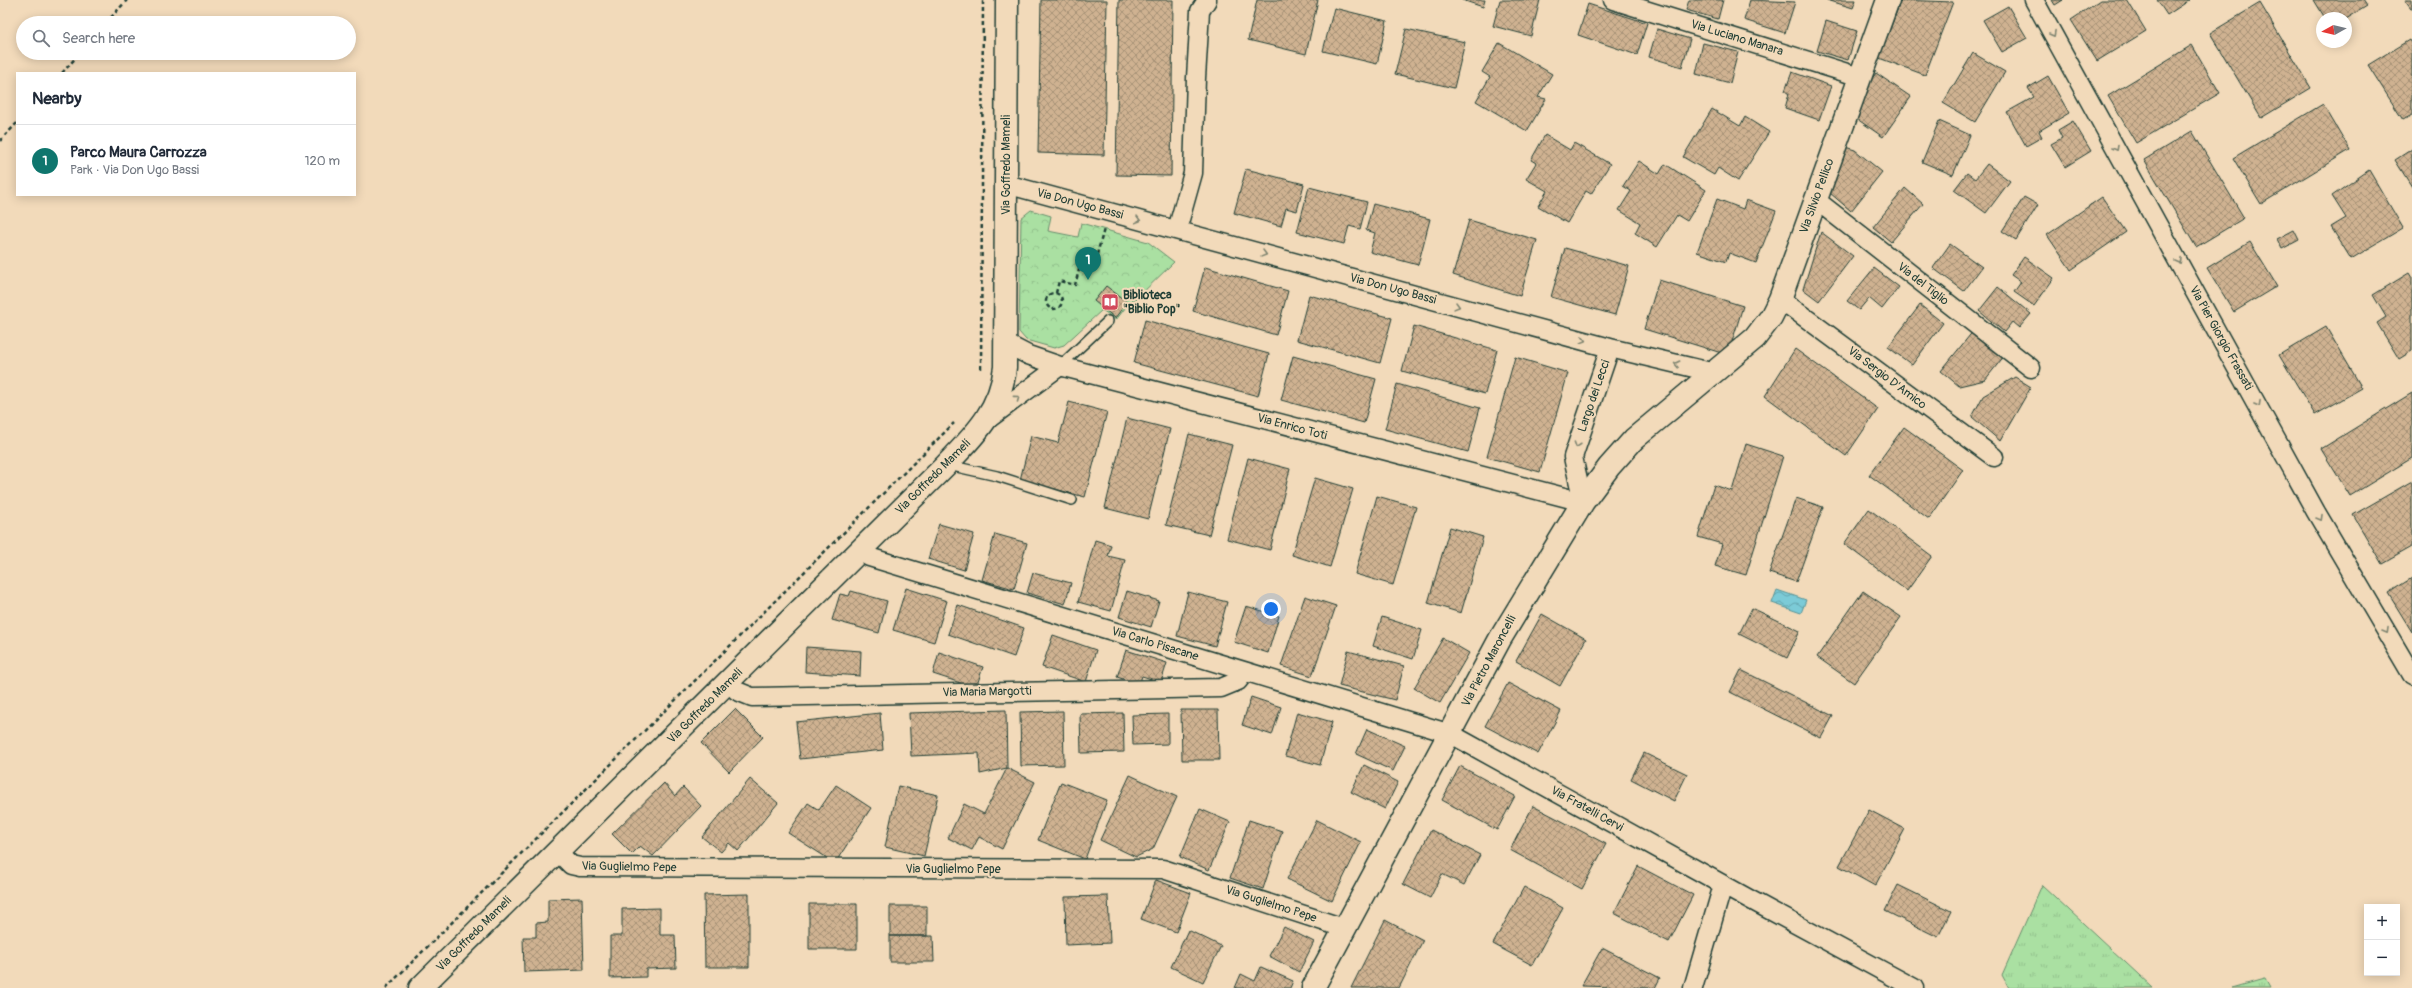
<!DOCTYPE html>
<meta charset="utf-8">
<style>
body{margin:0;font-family:Pangolin,sans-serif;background:#f2f2f3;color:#1f2937}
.controls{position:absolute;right:12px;bottom:12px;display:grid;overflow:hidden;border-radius:0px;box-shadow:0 2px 10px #0003}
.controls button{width:36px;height:36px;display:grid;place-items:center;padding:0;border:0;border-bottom:1px solid #e0e1e3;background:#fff;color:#1f2937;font:20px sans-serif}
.compass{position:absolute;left:2316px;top:12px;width:36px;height:36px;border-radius:50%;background:#fff;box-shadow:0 2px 10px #0003;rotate:262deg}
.you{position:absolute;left:1271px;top:609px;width:14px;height:14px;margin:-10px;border:3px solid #fff;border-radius:50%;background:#1a73e8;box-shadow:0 0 0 6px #1a73e833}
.badge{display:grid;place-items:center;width:26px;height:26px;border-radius:50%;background:#0f766e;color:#fff;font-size:13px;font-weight:700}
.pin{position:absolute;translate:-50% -33px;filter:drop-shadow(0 1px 2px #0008)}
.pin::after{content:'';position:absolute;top:21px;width:14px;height:12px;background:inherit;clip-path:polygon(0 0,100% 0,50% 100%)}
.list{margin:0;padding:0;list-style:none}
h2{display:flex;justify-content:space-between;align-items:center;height:52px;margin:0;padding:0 16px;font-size:17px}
h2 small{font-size:13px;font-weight:400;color:#747a83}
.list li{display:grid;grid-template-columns:26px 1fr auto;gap:12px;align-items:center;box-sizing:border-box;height:72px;padding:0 16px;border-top:1px solid #e0e1e3}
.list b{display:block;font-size:15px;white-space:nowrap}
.list p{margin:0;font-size:13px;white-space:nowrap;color:#747a83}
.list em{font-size:13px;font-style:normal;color:#747a83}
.icon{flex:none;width:22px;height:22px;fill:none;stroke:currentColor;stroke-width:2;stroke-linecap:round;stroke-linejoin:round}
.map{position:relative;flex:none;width:2412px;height:988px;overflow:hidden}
.search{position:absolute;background:#fff;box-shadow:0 2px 10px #0003;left:16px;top:16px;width:340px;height:44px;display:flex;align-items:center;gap:10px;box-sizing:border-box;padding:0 14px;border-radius:22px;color:#747a83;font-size:15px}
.panel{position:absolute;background:#fff;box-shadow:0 2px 10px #0003;left:16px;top:72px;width:340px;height:124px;border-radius:0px}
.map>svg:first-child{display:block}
.grass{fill:url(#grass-tufts);stroke:#648e6b}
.park{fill:url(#park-crowns);stroke:#648e6b}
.water{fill:url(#water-waves);stroke:#569296}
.building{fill:url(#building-cross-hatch);stroke:#1f3d34}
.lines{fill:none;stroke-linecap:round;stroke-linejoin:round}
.lane-casing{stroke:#1f3d34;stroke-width:12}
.street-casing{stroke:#1f3d34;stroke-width:21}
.secondary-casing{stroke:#1f3d34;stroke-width:25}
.path{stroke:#1f3d34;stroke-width:2.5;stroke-dasharray:4 3;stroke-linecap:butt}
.lane{stroke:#f2daba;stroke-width:9}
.street{stroke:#f2daba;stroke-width:18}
.secondary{stroke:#f2daba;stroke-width:22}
.oneway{stroke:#7e8470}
.labels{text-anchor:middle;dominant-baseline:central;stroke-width:4;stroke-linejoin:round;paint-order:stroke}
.street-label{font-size:12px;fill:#1f3d34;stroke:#f2daba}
.poi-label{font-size:12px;font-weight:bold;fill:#1f3d34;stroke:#f2daba;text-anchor:start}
</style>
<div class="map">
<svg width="2412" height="988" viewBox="0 0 2412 988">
<defs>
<pattern id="grass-tufts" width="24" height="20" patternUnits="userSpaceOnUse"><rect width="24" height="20" fill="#aae0a2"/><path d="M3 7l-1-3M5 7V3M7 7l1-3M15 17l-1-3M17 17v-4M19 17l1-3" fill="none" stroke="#92c18c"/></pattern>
<pattern id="park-crowns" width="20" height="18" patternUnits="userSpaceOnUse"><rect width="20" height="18" fill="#aae0a2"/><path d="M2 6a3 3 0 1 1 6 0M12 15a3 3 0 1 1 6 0" fill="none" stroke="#92c18c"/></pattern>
<pattern id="water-waves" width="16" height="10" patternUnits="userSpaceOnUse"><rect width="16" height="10" fill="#7bcbd7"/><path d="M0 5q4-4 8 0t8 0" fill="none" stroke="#64a6af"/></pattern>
<pattern id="building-cross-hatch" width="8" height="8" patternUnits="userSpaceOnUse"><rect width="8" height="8" fill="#cfb291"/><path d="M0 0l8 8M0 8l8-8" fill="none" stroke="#a79277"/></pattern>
</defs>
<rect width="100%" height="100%" fill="#f2daba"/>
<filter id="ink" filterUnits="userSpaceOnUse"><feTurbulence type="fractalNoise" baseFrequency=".025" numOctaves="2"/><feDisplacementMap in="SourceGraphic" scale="8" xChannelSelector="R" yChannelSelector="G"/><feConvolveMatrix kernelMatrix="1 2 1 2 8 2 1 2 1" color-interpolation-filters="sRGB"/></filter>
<g filter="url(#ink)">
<!-- grass -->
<path class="grass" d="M 2042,885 L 2153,988 L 2009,988 L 2002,975 Z
M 2265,979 L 2270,988 L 2232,988 L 2264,979 Z"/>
<!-- park -->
<path class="park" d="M 1031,210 L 1051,216 L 1048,231 L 1078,237 L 1081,223 L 1148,242 L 1174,262 L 1135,300 L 1132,299 L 1116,320 L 1102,310 L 1064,345 L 1054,348 L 1026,340 L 1019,332 L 1021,218 Z"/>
<!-- water -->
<path class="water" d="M 1777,590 L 1806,600 L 1801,613 L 1772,603 Z"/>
<!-- building -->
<path class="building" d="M 1041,0 L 1107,0 L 1104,155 L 1038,153 Z
M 1119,0 L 1173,0 L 1171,176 L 1116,175 Z
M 1257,0 L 1318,0 L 1306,54 L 1248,40 Z
M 1462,0 L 1485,0 L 1483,7 Z
M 1500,0 L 1540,0 L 1531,36 L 1493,26 Z
M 1689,0 L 1723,0 L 1718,19 L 1686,10 Z
M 1750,0 L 1795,2 L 1785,33 L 1744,20 Z
M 1827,0 L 1856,0 L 1853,8 Z
M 1901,0 L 1953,2 L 1925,75 L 1879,58 Z
M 2052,0 L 2063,0 L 2055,5 Z
M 2101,0 L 2127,0 L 2146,31 L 2097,61 L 2071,20 Z
M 2157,0 L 2190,0 L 2167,15 Z
M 2314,0 L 2363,0 L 2367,6 L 2346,19 L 2325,18 Z
M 2405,0 L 2412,0 L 2412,8 L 2411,8 Z
M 2260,3 L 2311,88 L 2261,118 L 2210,33 Z
M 1588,4 L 1647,23 L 1637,55 L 1578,35 Z
M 2008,6 L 2027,38 L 2002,52 L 1983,20 Z
M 1334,8 L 1387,21 L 1377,64 L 1323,51 Z
M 1826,21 L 1857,31 L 1848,60 L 1817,51 Z
M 1406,29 L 1465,42 L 1454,88 L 1395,74 Z
M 1657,29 L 1690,39 L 1682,67 L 1649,57 Z
M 2409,40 L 2412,45 L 2412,115 L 2403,120 L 2368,65 Z
M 1499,43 L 1552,74 L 1538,97 L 1546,99 L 1527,131 L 1476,101 L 1490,77 L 1482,72 Z
M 1703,43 L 1738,52 L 1730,83 L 1696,74 Z
M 2192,45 L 2220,93 L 2136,143 L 2108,96 Z
M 1973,53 L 2005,72 L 1975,122 L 1943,103 Z
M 1792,72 L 1831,86 L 1819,120 L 1785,108 L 1789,94 L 1785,91 Z
M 1876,73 L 1911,97 L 1883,137 L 1857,119 L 1861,94 Z
M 2048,76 L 2069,113 L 2039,131 L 2042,137 L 2026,146 L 2007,112 L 2034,97 L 2028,88 Z
M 2323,104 L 2350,150 L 2261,204 L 2233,158 Z
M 1712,109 L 1740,126 L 1745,117 L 1769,132 L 1738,181 L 1718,168 L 1714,175 L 1683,157 Z
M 1939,121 L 1970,135 L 1953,175 L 1922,162 Z
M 2073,121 L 2091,151 L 2065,167 L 2051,144 L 2062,138 L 2058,130 Z
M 2192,131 L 2244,218 L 2196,247 L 2144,160 Z
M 1545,135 L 1570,150 L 1574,143 L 1610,164 L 1591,194 L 1586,191 L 1567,223 L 1538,206 L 1547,191 L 1526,179 L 1536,163 L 1531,160 Z
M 1845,147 L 1855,150 L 1882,172 L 1851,211 L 1830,193 Z
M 2412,149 L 2412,187 L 2395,160 Z
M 1639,161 L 1659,174 L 1665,164 L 1706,190 L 1687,221 L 1677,215 L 1657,247 L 1635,233 L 1640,223 L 1619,210 L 1631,191 L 1623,186 Z
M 1987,164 L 2010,181 L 1986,213 L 1954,190 L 1967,173 L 1975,179 Z
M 1246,169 L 1304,184 L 1297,211 L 1286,208 L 1281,226 L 1234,213 Z
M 2369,170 L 2403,228 L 2351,259 L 2331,227 L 2346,218 L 2332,196 Z
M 1309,187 L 1367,202 L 1360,229 L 1349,226 L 1344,244 L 1297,232 Z
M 1905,188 L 1923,204 L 1891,242 L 1873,227 Z
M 2024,197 L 2038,205 L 2016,240 L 2002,231 Z
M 2102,197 L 2126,232 L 2071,270 L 2047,235 Z
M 1717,199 L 1743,209 L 1746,200 L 1776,211 L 1756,263 L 1729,253 L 1726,262 L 1697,252 Z
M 1373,204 L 1430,219 L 1418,265 L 1370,252 L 1375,233 L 1366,230 Z
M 1469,220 L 1537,240 L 1520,296 L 1453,275 Z
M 2294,230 L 2299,240 L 2282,249 L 2277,239 Z
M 1821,232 L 1853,256 L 1819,301 L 1803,289 Z
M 2250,242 L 2277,286 L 2234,312 L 2207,268 Z
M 1950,244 L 1982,267 L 1964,291 L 1933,268 Z
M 1565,248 L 1629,266 L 1615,315 L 1551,297 Z
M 2024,257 L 2054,278 L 2034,306 L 2014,292 L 2021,282 L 2011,275 Z
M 1205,267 L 1288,291 L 1276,335 L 1193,311 Z
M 1874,268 L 1899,287 L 1882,309 L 1869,298 L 1859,310 L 1847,301 Z
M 2409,273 L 2412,278 L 2412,351 L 2399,359 L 2377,323 L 2386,317 L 2373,295 Z
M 1659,280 L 1743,306 L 1728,355 L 1644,329 Z
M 1106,286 L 1127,302 L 1115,318 L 1094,301 Z
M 1998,287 L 2031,314 L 2019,328 L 2012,322 L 2004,332 L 1979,311 Z
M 1309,295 L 1392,318 L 1380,363 L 1297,340 Z
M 1920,305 L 1943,323 L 1912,365 L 1888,347 Z
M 1145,320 L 1269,354 L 1258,396 L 1134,363 Z
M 1414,326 L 1497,350 L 1485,394 L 1402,371 Z
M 2326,327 L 2362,388 L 2315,415 L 2279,355 Z
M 1974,330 L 2005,355 L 1985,380 L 1959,386 L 1941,371 Z
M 1795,349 L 1878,409 L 1846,456 L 1765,396 Z
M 1293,356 L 1376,379 L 1364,423 L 1281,400 Z
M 1515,357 L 1568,373 L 1540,472 L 1487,457 Z
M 2015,377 L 2031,387 L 2000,441 L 1972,417 L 1983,396 Z
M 1397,384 L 1480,408 L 1468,452 L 1385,429 Z
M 2412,393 L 2412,458 L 2350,496 L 2321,449 Z
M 1069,402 L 1107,412 L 1085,497 L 1020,480 L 1031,436 L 1058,443 Z
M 1127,418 L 1170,429 L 1148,519 L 1105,508 Z
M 1904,427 L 1963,470 L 1929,519 L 1869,475 Z
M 1189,434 L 1232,445 L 1209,535 L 1166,525 Z
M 1746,444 L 1783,456 L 1746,575 L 1715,566 L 1722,544 L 1698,537 L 1714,485 L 1732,491 Z
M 1248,458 L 1290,469 L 1270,550 L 1227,539 Z
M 1315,478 L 1353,489 L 1330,567 L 1292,555 Z
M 2412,481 L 2412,547 L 2382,564 L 2353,515 Z
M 1377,496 L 1416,507 L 1393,585 L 1355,574 Z
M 1796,498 L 1823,507 L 1796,582 L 1769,573 Z
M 1869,509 L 1932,556 L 1907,591 L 1844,544 Z
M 939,524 L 974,534 L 964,570 L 928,559 Z
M 1450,527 L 1483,537 L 1461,613 L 1428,603 Z
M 995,534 L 1027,543 L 1014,589 L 982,580 Z
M 1095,540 L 1111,545 L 1108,556 L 1125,560 L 1111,611 L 1078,602 Z
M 1033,573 L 1071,583 L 1065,604 L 1027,593 Z
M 2412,578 L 2412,632 L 2388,593 Z
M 906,588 L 947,601 L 934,642 L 893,630 Z
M 851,591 L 887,601 L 879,633 L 832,620 L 840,594 L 849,596 Z
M 1127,591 L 1159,601 L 1151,627 L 1119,617 Z
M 1863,591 L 1901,617 L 1854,683 L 1817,657 Z
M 1188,592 L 1227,602 L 1215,646 L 1177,636 Z
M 1305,596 L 1336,606 L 1312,676 L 1281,666 Z
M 958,605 L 1024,628 L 1014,657 L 948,634 Z
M 1246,606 L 1279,616 L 1268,653 L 1234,642 Z
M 1752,608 L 1800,631 L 1787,658 L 1739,634 Z
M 1542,614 L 1586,639 L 1560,686 L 1516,661 Z
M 1382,617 L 1422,630 L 1413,659 L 1373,646 Z
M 1053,635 L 1096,650 L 1086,682 L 1042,667 Z
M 1443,638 L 1469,653 L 1440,703 L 1414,688 Z
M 806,647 L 861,651 L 860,676 L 805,672 Z
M 1126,650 L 1167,663 L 1161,682 L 1142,676 L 1139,684 L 1117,677 Z
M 1348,651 L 1404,666 L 1395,700 L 1339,686 Z
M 939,652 L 983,667 L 976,688 L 933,674 Z
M 1741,670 L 1833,716 L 1821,738 L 1730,692 Z
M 1508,683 L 1561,711 L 1538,754 L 1485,726 Z
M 1251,697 L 1281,707 L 1272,735 L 1242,725 Z
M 735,709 L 763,737 L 729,772 L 701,743 Z
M 1006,710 L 1007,768 L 980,774 L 979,753 L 911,756 L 909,713 Z
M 1181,710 L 1218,710 L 1219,760 L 1182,760 Z
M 1063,711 L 1064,765 L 1021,766 L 1020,712 Z
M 1297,712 L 1332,722 L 1320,765 L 1285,756 Z
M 880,713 L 883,750 L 800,759 L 796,722 Z
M 1123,713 L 1124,752 L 1081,753 L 1080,714 Z
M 1168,714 L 1168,744 L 1133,745 L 1132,715 Z
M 1367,729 L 1405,746 L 1393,771 L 1356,754 Z
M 1644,753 L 1687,774 L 1674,801 L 1631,779 Z
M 1364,765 L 1398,782 L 1385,809 L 1351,792 Z
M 1460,766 L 1515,796 L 1497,830 L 1442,800 Z
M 1007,768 L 1035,782 L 1002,849 L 979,837 L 972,850 L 948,838 L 964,804 L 984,814 Z
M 1130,775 L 1177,797 L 1153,849 L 1136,857 L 1100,840 Z
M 750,779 L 778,803 L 738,851 L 729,843 L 721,852 L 702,837 Z
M 1061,782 L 1107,800 L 1085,859 L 1038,840 Z
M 664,783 L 675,796 L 683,787 L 701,806 L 653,856 L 640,846 L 632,854 L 612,834 Z
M 836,785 L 871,808 L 835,863 L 788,833 L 808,803 L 819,810 Z
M 898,786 L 938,795 L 924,856 L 885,847 Z
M 1533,806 L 1606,844 L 1582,889 L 1510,850 Z
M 1200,809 L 1230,822 L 1209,870 L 1180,857 Z
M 1869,810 L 1905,829 L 1875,886 L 1839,866 Z
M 1249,820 L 1282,831 L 1263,889 L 1230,878 Z
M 1317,820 L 1361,842 L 1332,901 L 1287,879 Z
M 1431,830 L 1480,855 L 1464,885 L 1442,874 L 1430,898 L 1403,884 Z
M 1638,866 L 1693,895 L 1669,942 L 1614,913 Z
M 1156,880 L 1191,893 L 1176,932 L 1141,919 Z
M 1898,885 L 1951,911 L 1938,937 L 1885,911 Z
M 1524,887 L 1563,908 L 1532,965 L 1493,944 Z
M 749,894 L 749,967 L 705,967 L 704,895 Z
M 1108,896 L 1110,943 L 1066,945 L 1065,897 Z
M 582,898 L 584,970 L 524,972 L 523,937 L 536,937 L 536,923 L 548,922 L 548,899 Z
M 809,904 L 857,904 L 857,949 L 809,949 Z
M 890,906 L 927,906 L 927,936 L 890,936 Z
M 660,908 L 660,935 L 675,935 L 676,968 L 646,969 L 646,977 L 610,978 L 610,936 L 622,936 L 622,909 Z
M 1385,920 L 1423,940 L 1399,988 L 1351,988 Z
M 1284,927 L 1314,942 L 1299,972 L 1269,956 Z
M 1188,930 L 1221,946 L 1203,982 L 1171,967 Z
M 890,936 L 933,936 L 934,962 L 890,962 Z
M 1602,948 L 1660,978 L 1655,988 L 1581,986 Z
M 1261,967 L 1293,981 L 1290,988 L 1235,988 L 1241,974 L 1255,981 Z"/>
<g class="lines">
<defs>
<path id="lane" d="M 1060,366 L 1108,321
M 948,465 L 997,476 L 1072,500"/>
<path id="street" d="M 1613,0 L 1860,77
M 2034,0 L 2316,512 L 2412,675
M 1006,184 L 1610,348
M 1816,200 L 2031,368
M 1177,230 L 1193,173 L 1196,78 L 1200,11 L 1207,0
M 1780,299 L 1994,457
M 1005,343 L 1028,355 L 1060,366 L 1583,502 L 1573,457 L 1610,348 L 1715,373
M 987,420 L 1060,366
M 861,550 L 869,557 L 1451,734 L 1751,900 L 1914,988
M 728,682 L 737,691 L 752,697 L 1221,688 L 1238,681 L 1245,672
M 558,852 L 571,865 L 580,867 L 1163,869 L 1344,928
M 1693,988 L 1723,885"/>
<path id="secondary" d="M 420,988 L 946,465 C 975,435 1001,409 1005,367 L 1007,0
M 1313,988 L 1500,639 L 1583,502 L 1609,467 L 1634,439 L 1755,338 L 1771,317 L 1780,299 L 1888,0"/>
</defs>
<!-- lane casing -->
<use href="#lane" class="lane-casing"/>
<!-- street casing -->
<use href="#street" class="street-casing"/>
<!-- secondary casing -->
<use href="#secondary" class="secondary-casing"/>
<!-- path -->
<path class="path" d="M 106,23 L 127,0
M 62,73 L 80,53
M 0,141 L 17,123
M 1056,293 L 1059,281 L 1075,285 L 1080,266 L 1093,269 L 1104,229
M1046 301a8 8 0 1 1 16 0a8 8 0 1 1-16 0Z
M 981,369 L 983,0
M 386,988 L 954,423"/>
<!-- lane -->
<use href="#lane" class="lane"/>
<!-- street -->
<use href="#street" class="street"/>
<!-- secondary -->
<use href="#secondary" class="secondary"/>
</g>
<!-- one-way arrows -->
<defs><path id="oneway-chevron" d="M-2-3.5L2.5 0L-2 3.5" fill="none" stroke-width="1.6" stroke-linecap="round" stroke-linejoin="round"/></defs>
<g class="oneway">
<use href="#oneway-chevron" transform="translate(2053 34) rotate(61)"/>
<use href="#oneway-chevron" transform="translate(2116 148) rotate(61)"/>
<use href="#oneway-chevron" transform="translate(1138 220) rotate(15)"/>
<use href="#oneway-chevron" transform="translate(1264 254) rotate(15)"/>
<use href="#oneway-chevron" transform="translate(2179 261) rotate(61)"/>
<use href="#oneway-chevron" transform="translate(1457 306) rotate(15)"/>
<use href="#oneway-chevron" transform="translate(1583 340) rotate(15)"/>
<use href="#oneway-chevron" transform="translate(1677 364) rotate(-167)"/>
<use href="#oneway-chevron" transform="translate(1017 398) rotate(-36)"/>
<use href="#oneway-chevron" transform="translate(2258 404) rotate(61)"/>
<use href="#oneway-chevron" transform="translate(1577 445) rotate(109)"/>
<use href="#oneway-chevron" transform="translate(2320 518) rotate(60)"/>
<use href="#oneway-chevron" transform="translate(2386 631) rotate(60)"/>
</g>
</g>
<!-- icons -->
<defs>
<symbol id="library-square" viewBox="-11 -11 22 22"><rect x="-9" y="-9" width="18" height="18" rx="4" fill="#d1495b" stroke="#f2daba"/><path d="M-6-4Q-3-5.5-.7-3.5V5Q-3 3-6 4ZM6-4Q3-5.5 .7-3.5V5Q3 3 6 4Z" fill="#fff"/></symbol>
</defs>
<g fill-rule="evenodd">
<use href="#library-square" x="1100" y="292" width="20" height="20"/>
</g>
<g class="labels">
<!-- street labels -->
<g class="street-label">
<text transform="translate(1737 38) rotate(17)">Via Luciano Manara</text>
<text transform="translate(1006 165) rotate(-90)">Via Goffredo Mameli</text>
<text transform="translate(1817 196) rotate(-70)">Via Silvio Pellico</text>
<text transform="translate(1080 204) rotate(15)">Via Don Ugo Bassi</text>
<text transform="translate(1923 284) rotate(38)">Via del Tiglio</text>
<text transform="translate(1393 289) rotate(15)">Via Don Ugo Bassi</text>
<text transform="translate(2221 338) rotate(61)">Via Pier Giorgio Frassati</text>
<text transform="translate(1887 378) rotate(37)">Via Sergio D'Amico</text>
<text transform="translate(1594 396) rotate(-71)">Largo dei Lecci</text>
<text transform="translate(1292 427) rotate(15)">Via Enrico Toti</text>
<text transform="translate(933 477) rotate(-45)">Via Goffredo Mameli</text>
<text transform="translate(1155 644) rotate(17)">Via Carlo Pisacane</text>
<text transform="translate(1489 661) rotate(-62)">Via Pietro Maroncelli</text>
<text transform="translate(987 692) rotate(-1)">Via Maria Margotti</text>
<text transform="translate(705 706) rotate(-45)">Via Goffredo Mameli</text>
<text transform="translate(1587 809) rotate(29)">Via Fratelli Cervi</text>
<text transform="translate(629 867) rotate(1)">Via Guglielmo Pepe</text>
<text x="953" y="869">Via Guglielmo Pepe</text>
<text transform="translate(1271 904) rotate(18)">Via Guglielmo Pepe</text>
<text transform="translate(474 934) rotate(-45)">Via Goffredo Mameli</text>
</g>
<!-- poi labels -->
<g class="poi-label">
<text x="1123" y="295">Biblioteca<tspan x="1123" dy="14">"Biblio Pop"</tspan></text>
</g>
</g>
</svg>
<div class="controls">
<button>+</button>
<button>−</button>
</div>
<svg class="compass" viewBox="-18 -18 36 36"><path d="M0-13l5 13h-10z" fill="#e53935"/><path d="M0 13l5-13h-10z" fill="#747a83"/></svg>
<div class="you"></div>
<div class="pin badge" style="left:1088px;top:280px">1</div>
<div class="search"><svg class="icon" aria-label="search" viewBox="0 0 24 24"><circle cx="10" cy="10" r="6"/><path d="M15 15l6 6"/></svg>Search here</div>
<section class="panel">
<h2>Nearby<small></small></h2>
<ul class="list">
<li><span class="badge">1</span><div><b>Parco Maura Carrozza</b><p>Park · Via Don Ugo Bassi</p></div><em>120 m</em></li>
</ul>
</section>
</div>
